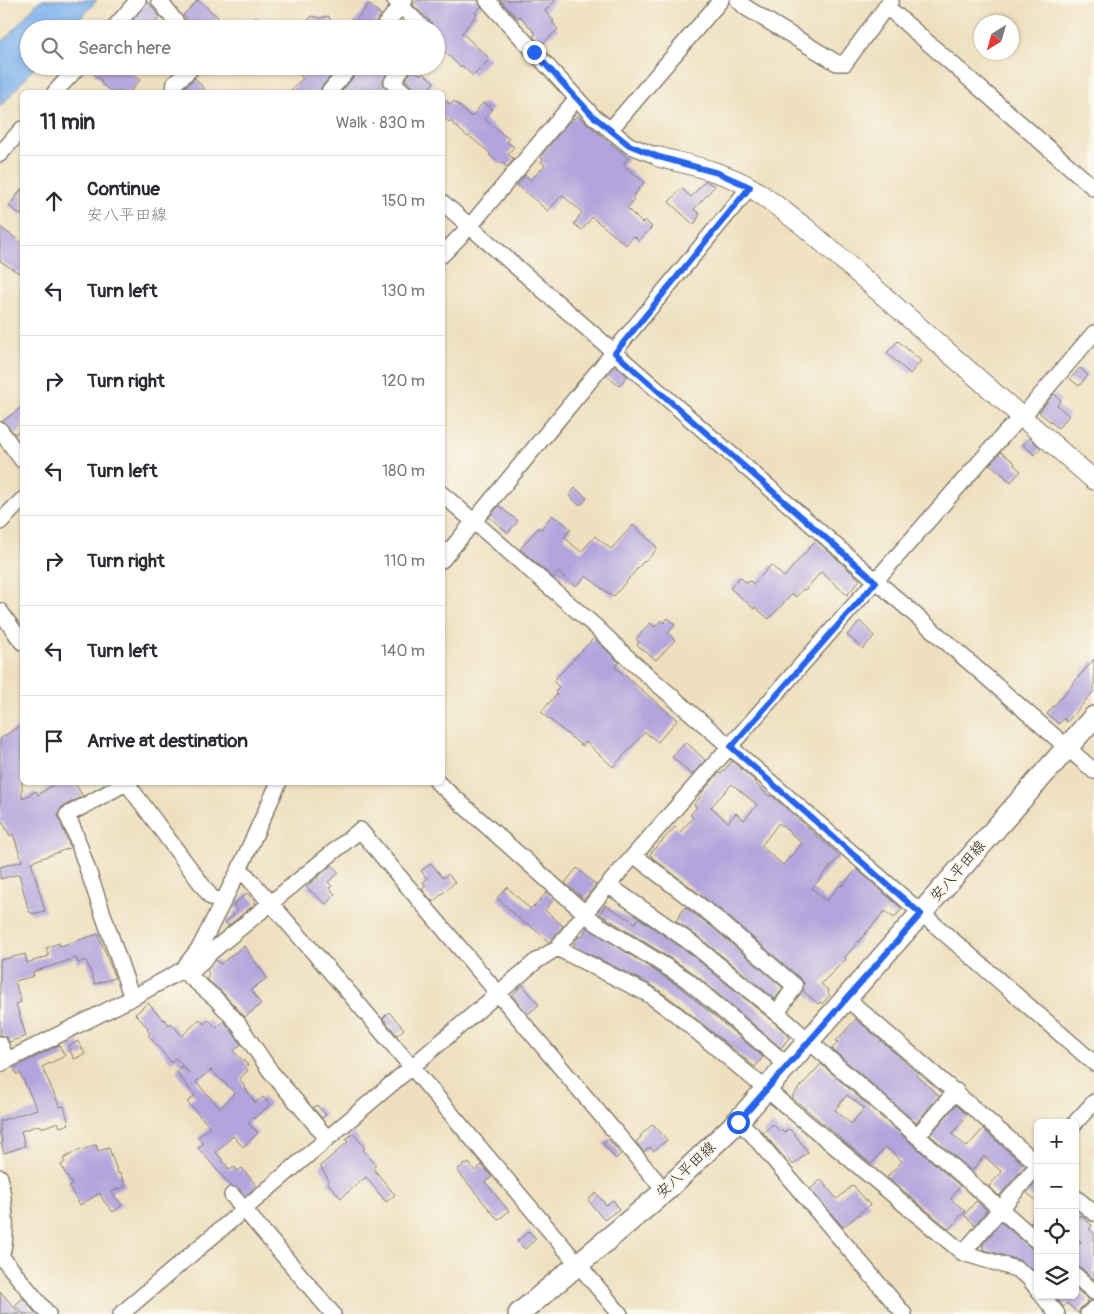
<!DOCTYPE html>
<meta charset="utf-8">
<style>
body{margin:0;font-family:Pangolin,"Klee One",sans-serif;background:#f7f7f7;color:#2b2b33}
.controls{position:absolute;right:15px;bottom:15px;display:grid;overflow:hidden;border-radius:8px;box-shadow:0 1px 4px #0004}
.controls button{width:45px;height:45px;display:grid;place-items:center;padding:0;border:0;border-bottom:1px solid #e1e1e2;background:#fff;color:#2b2b33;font:25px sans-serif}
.compass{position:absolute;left:974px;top:15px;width:45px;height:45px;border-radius:50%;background:#fff;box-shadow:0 1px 4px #0004;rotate:217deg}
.stop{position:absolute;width:15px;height:15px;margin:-11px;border:4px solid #2563eb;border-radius:50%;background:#fff}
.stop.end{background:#2563eb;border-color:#fff;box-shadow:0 1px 5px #0008}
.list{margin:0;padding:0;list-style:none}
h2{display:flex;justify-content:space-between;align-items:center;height:65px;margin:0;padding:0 20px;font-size:21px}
h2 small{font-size:16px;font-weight:400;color:#7c7c81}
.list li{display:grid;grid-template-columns:32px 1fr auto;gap:15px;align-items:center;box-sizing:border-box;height:90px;padding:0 20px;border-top:1px solid #e1e1e2}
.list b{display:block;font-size:19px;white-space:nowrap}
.list p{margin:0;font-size:16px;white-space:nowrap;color:#7c7c81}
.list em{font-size:16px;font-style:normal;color:#7c7c81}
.icon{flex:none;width:28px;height:28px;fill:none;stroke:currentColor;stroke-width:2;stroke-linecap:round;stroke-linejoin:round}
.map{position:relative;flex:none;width:1094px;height:1314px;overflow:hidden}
.search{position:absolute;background:#fff;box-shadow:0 1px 4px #0004;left:20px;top:20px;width:425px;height:55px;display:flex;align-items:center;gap:12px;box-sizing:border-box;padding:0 18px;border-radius:28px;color:#7c7c81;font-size:19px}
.panel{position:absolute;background:#fff;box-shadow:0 1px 4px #0004;left:20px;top:90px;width:425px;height:695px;border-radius:8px}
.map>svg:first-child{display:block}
.water{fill:#7fb2ec;stroke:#4e6784}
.building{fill:#b2a4dc;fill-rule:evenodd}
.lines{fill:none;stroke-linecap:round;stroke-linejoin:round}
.minor-casing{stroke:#857e6e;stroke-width:18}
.tertiary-casing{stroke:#857e6e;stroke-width:21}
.secondary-casing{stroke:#857e6e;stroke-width:24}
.minor{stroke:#fff;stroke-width:15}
.tertiary{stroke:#fff;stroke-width:19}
.secondary{stroke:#fff;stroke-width:21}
.route{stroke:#2563eb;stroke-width:6}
.labels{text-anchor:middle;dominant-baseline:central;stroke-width:4.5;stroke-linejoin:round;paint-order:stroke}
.street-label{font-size:15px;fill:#1c1c1c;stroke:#fbf7ec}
</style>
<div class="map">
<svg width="1094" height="1314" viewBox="0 0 1094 1314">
<rect width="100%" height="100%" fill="#fbf7ec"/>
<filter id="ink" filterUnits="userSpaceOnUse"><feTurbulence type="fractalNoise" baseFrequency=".02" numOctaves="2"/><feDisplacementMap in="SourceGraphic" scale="10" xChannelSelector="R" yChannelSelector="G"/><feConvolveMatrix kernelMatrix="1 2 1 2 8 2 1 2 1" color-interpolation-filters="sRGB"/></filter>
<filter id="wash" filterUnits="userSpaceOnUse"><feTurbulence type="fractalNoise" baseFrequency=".0096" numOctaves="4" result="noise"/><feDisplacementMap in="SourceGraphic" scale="20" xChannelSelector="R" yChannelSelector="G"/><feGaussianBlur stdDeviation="1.12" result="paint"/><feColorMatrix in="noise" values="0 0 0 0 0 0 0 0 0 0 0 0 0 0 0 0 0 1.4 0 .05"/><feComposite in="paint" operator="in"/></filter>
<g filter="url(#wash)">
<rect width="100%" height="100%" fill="#eee0bf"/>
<!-- water -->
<path class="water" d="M 40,0 L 97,0 L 71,29 L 29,29 L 29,66 L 36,66 L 0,107 L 0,45 Z"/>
<g id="blocks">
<!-- building -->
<path class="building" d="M 198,0 L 218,17 L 215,21 L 222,29 L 196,29 L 183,15 Z
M 417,0 L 478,0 L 481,7 L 475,12 L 477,14 L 462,33 L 490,59 L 473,76 L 461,65 L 460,67 L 436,43 L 441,37 L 436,33 L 436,29 L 433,29 L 431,22 L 413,5 Z
M 500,0 L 556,0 L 545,11 L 554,21 L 552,22 L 558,29 L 541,45 L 533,36 L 536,34 L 520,16 L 517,18 Z
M 147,1 L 160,17 L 152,26 L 147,22 L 140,29 L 126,29 Z
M 369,4 L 381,15 L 375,23 L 373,29 L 349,29 Z
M 312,16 L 320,18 L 329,16 L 332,29 L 304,29 L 309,19 Z
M 256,17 L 264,24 L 259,29 L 246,29 Z
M 101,66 L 124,66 L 140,80 L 130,92 L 116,92 L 112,89 L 110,91 L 100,82 L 102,81 L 94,74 Z
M 290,66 L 339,66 L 322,86 L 320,92 L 289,92 L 303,78 Z
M 360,66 L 385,66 L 389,70 L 383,81 L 383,86 L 390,92 L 341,92 L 358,72 Z
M 413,69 L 421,75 L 423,73 L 434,82 L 427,92 L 421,92 L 405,80 Z
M 195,78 L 202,86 L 206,92 L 185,92 L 184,88 Z
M 442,97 L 451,105 L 454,101 L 471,117 L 483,103 L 485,103 L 493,109 L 484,119 L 509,139 L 507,142 L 514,147 L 508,154 L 514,159 L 507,167 L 502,162 L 500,164 L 489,155 L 491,154 L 469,136 L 468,137 L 450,121 L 449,122 L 442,116 Z
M 577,115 L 628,158 L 623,165 L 644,182 L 632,198 L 634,200 L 627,208 L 642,223 L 645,220 L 652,227 L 639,241 L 634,236 L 626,245 L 592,217 L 582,230 L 574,224 L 582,212 L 562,195 L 548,211 L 517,185 L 525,175 L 531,180 L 545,165 L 541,162 L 543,159 L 540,157 L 572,118 L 574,119 Z
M 705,181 L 715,186 L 694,209 L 700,214 L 694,225 L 669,202 L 681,188 L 691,197 Z
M 22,188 L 22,216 L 9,206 Z
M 0,227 L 22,243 L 22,275 L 0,261 Z
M 898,341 L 921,361 L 910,374 L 887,353 Z
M 616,366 L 627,376 L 619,386 L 607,376 Z
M 1080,368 L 1088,375 L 1079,386 L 1070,379 Z
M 1054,394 L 1061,400 L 1057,405 L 1069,416 L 1058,428 L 1039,412 Z
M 22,407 L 22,429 L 15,434 L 3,421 Z
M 1029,438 L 1041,448 L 1035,455 L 1023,445 Z
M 1001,452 L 1015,463 L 1014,465 L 1021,471 L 1011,482 L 990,464 Z
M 575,488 L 587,498 L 582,504 L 578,504 L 569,496 Z
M 499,506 L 518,521 L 508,533 L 489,517 Z
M 552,515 L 557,519 L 558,518 L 571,529 L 564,537 L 581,552 L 595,536 L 611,549 L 633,525 L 655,545 L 657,549 L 645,562 L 644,561 L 613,597 L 586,576 L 576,586 L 558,572 L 553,578 L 520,549 L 539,527 L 541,529 Z
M 816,540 L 860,580 L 847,595 L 821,572 L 805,590 L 803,589 L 796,597 L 792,594 L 769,619 L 755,607 L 754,609 L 730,588 L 740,577 L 747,583 L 750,581 L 754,584 L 771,565 L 784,577 Z
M 668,618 L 675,625 L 668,633 L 675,640 L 656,660 L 637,645 L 639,642 L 636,639 L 650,623 L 655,627 L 661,620 L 664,623 Z
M 860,621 L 874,636 L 863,649 L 847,635 Z
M 594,638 L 619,662 L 615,667 L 677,720 L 658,742 L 645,732 L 613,767 L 586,742 L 583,746 L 578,743 L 541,712 L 557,694 L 555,692 L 559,687 L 553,681 Z
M 1094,659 L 1094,691 L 1067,722 L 1064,718 L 1059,724 L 1047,714 Z
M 22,724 L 22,799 L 36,791 L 38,795 L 57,782 L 74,782 L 83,796 L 62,807 L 58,814 L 70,848 L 31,862 L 45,911 L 32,914 L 31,912 L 29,912 L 19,874 L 0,879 L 0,867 L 22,861 L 13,834 L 10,836 L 3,822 L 0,824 L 0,739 Z
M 686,742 L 705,760 L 692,775 L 672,757 Z
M 732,761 L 755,781 L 754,782 L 770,797 L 771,795 L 840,856 L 812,888 L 826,901 L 840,885 L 842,886 L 857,869 L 902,909 L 894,918 L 885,911 L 845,957 L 846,959 L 821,984 L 829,991 L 828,993 L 830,995 L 822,1004 L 820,1002 L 818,1004 L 803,991 L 804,983 L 801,979 L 723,912 L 654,859 L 650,854 L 675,827 L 680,832 L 693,818 L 690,815 L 697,807 L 694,805 L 701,796 L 700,795 L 719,773 L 721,774 ZM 732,784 L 757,805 L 744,820 L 736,813 L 728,822 L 711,807 ZM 779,823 L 802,843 L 783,865 L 761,846 Z
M 431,863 L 443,878 L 448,874 L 455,882 L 433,902 L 422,889 L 426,886 L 423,882 L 427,879 L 421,871 Z
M 332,865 L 339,873 L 328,882 L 332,886 L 329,888 L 335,894 L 326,904 L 306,887 Z
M 577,868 L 596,885 L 584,899 L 565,883 Z
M 507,887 L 530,909 L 533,906 L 534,907 L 547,892 L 554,899 L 545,910 L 563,926 L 549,942 L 527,923 L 526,925 L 497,898 Z
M 247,893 L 256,903 L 228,926 L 225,922 L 234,915 L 233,914 L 238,910 L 233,905 Z
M 605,905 L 636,923 L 639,918 L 688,952 L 771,1020 L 788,1035 L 787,1036 L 789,1038 L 781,1048 L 692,972 L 602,915 L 600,914 Z
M 685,907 L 711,926 L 783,988 L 775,999 L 700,938 L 676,921 Z
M 587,927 L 680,987 L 763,1057 L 755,1067 L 683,1008 L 653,986 L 573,946 L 579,936 L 582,937 Z
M 98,934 L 115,978 L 95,984 L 86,960 L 78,963 L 76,958 L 33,972 L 34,976 L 15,981 L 21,1002 L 16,1004 L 26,1036 L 9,1042 L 6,1037 L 0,1035 L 0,960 L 25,954 L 27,963 L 49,956 L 46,948 L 59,943 L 60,946 Z
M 244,946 L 267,978 L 251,990 L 261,1004 L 245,1017 L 223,993 L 207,979 L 208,978 L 207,976 L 209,974 L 207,970 L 215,961 L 217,960 L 220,964 Z
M 523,985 L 539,1005 L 528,1014 L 512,995 Z
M 148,1003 L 163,1020 L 164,1019 L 169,1025 L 171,1023 L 182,1036 L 200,1019 L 204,1024 L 209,1020 L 217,1028 L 224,1021 L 241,1044 L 233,1051 L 248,1065 L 245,1067 L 248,1070 L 240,1079 L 255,1103 L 263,1097 L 270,1105 L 248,1123 L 258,1133 L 243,1147 L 233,1136 L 216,1152 L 230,1170 L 234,1167 L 238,1171 L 242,1168 L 257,1186 L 245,1196 L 239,1189 L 231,1186 L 198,1148 L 203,1144 L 198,1137 L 210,1127 L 187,1102 L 195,1096 L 176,1071 L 181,1066 L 189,1073 L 176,1058 L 171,1062 L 148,1035 L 150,1033 L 147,1030 L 148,1028 L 135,1014 ZM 211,1070 L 235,1093 L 220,1108 L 196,1082 Z
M 389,1012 L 404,1029 L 397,1035 L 383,1018 Z
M 856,1019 L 918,1073 L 916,1075 L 939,1096 L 916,1123 L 832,1049 L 838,1042 L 836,1041 Z
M 78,1041 L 85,1054 L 74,1059 L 68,1046 Z
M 59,1045 L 65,1056 L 42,1067 L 60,1107 L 64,1106 L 69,1124 L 60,1127 L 58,1122 L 44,1127 L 40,1127 L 40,1125 L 21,1131 L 25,1146 L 4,1153 L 1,1143 L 3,1143 L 0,1133 L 0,1121 L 37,1109 L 20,1073 L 17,1075 L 14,1068 Z
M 821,1064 L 960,1186 L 951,1199 L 965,1211 L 949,1229 L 887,1177 L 902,1161 L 886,1147 L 871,1164 L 793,1098 L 793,1095 ZM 847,1095 L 864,1108 L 851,1124 L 835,1110 Z
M 317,1105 L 326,1115 L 322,1118 L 313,1108 Z
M 956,1105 L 967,1115 L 952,1134 L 967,1147 L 983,1129 L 1025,1166 L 999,1196 L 989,1186 L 1002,1172 L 984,1156 L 972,1171 L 930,1135 Z
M 653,1124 L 667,1140 L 653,1151 L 650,1147 L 644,1152 L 636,1142 L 641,1137 L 640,1136 Z
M 773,1124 L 780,1132 L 781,1130 L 784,1133 L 788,1129 L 793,1132 L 808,1152 L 793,1165 L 787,1158 L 786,1159 L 763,1133 Z
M 353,1133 L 365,1148 L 363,1150 L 376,1165 L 373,1168 L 395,1195 L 386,1202 L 366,1177 L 341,1198 L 327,1182 L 329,1180 L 320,1166 L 348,1142 L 346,1140 Z
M 608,1139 L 621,1154 L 616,1159 L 603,1144 Z
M 94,1145 L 96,1145 L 98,1151 L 109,1148 L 118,1174 L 120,1173 L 126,1186 L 111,1192 L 122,1205 L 113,1212 L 103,1200 L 100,1193 L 80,1205 L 69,1187 L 72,1185 L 61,1165 L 65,1162 L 63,1159 L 80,1149 L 81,1151 Z
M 469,1163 L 475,1171 L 482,1165 L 492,1177 L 485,1182 L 509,1211 L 498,1220 L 457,1170 L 465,1164 L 466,1165 Z
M 821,1180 L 837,1199 L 853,1185 L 870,1205 L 843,1227 L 810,1189 Z
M 1037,1181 L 1038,1182 L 1038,1202 L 1027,1193 Z
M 596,1193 L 606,1205 L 613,1200 L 619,1209 L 604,1220 L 588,1200 Z
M 976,1201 L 987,1210 L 975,1225 L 964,1215 Z
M 1038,1214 L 1038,1229 L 1030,1223 Z
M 1080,1215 L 1092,1225 L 1089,1229 L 1094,1233 L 1094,1279 L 1081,1268 L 1075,1266 L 1075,1249 L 1081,1242 L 1075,1235 L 1075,1220 Z
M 1001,1222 L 1032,1249 L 1038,1251 L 1038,1274 L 1019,1260 L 982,1249 L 984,1247 L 982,1246 Z
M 529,1231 L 536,1239 L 525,1249 L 517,1241 Z
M 1075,1288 L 1089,1300 L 1079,1310 L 1079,1314 L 1067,1303 L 1063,1307 L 1054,1295 L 1075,1295 Z
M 0,1291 L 20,1314 L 0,1314 Z
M 23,1298 L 36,1314 L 23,1314 L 15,1305 Z"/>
</g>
</g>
<g filter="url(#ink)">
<use href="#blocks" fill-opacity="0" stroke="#857e6e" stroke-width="1"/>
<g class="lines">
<defs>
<path id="minor" d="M 159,0 L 181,29
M 395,0 L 424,29
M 487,0 L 593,116 L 629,145 L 659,157
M 738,0 L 745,7 L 837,63 L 845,63 L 891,0
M 886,6 L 1094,188
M 113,29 L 138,0
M 382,29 L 405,0
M 55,92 L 79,66
M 176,92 L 174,90 L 175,83 L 194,66
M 329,92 L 351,66
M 404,92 L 392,82 L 404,66
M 610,130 L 721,0
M 0,154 L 22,129
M 442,202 L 1094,771
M 442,255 L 470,226 L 577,98
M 0,430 L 22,460
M 442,494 L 596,627 L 630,660 L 1094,1063
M 0,522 L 22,500
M 442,560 L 750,187
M 0,611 L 22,642
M 126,782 L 211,897 L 222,902
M 437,782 L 596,923 L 686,979 L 788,1066
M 126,783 L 67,815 L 75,833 L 132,998
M 635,856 L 717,919 L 795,986 L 777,1013
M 239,870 L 279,782
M 608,885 L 694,945 L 777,1013 L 1038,1242
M 557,948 L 648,994 L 677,1015 L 963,1253 L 1016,1269 L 1028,1277 L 1038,1290
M 182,970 L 216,999 L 237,1022 L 271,1072 L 327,1138
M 193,971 L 211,952 L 360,830 L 665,1191
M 846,998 L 1038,1164
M 0,1044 L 7,1060
M 0,1064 L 132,998 L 182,970 L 200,947 L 239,870 L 245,874 L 350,994 L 620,1314
M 738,1121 L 752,1134 L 904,1314
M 1075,1123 L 1094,1102
M 917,1136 L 956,1091
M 0,1177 C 4,1203 9,1232 1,1257
M 232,1195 L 333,1314
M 1075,1197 L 1094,1213
M 963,1253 L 1038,1165
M 0,1255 L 48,1314
M 1075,1275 L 1094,1292
M 1042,1295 L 1057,1314
M 121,1314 L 535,962 L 557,948 L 608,885 L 1007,431 L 1022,417 L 1094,333
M 1088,1314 L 1094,1309"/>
<path id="tertiary" d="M 659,157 C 689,165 722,171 750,187 C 769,199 787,214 806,228 L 1094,480"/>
<path id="secondary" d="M 519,1314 L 665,1191 L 738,1121 L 1094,717"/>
</defs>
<!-- minor casing -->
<use href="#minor" class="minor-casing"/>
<!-- tertiary casing -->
<use href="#tertiary" class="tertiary-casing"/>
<!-- secondary casing -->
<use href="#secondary" class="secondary-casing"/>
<!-- minor -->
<use href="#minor" class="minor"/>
<!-- tertiary -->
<use href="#tertiary" class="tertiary"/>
<!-- secondary -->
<use href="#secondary" class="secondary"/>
</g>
</g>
<g class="lines" filter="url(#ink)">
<!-- route -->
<path class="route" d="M 534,52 L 593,116 L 629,145 L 659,157 L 718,173 L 750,187 L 615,353 L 876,582 L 731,747 L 921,914 L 738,1122"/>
</g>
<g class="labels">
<!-- street labels -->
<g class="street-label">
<text transform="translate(958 871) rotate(-49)">安八平田線</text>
<text transform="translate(686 1170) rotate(-43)">安八平田線</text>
</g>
</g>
</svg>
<div class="controls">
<button>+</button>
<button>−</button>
<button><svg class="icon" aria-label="locate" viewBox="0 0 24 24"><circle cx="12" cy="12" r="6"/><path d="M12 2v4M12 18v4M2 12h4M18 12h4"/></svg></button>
<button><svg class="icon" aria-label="layers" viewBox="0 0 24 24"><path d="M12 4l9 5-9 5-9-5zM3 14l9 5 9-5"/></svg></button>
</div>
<svg class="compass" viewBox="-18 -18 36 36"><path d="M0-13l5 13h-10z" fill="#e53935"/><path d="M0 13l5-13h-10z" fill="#7c7c81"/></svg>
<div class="stop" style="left:738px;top:1122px"></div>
<div class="stop end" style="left:534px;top:52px"></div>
<div class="search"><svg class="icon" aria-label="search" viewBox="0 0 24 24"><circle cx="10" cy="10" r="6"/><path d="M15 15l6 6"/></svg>Search here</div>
<section class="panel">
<h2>11 min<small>Walk · 830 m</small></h2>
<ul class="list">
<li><svg class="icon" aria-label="ahead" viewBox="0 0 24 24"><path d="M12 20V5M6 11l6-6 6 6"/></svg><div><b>Continue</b><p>安八平田線</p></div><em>150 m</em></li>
<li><svg class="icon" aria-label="left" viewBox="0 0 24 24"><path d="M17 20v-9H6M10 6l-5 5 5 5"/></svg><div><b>Turn left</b></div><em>130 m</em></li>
<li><svg class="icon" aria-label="right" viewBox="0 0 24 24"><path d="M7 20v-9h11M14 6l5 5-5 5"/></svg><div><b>Turn right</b></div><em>120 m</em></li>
<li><svg class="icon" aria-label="left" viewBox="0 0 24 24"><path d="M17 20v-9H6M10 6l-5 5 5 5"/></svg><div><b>Turn left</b></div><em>180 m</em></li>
<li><svg class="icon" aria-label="right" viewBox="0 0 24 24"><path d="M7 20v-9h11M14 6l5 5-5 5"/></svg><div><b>Turn right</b></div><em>110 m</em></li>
<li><svg class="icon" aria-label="left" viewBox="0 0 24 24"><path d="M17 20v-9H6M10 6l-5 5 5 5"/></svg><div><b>Turn left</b></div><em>140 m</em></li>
<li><svg class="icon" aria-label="arrive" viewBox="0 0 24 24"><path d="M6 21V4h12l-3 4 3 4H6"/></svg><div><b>Arrive at destination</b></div></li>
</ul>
</section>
</div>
